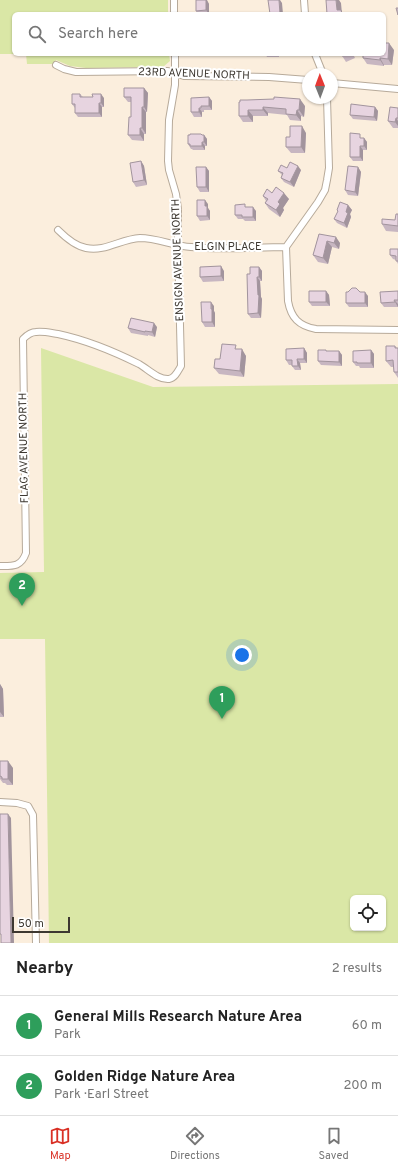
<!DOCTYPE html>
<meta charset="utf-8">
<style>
body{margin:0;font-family:Overpass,sans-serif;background:#f6f6f6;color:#222}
.controls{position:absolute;right:12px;bottom:12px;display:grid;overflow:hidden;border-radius:6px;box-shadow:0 1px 3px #0004}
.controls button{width:36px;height:36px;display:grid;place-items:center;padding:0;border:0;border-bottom:1px solid #e0e0e0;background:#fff;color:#222;font:20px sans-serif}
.compass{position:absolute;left:302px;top:68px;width:36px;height:36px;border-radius:50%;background:#fff;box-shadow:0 1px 3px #0004;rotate:359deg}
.scale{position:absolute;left:12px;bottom:10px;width:58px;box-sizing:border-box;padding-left:4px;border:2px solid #3d3831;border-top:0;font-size:11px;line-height:14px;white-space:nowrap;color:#3d3831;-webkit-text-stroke:3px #fff;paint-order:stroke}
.you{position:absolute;left:242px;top:655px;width:14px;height:14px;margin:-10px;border:3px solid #fff;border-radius:50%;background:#1a73e8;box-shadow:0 0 0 6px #1a73e833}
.badge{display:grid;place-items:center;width:26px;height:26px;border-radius:50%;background:#d93025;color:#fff;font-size:13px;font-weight:700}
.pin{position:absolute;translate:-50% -33px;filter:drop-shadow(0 1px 2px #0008)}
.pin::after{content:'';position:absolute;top:21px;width:14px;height:12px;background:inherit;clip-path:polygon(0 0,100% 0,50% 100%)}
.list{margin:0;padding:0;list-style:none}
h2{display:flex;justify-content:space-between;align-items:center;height:52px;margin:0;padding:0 16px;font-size:17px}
h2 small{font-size:13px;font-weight:400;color:#767676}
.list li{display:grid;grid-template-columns:26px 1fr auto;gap:12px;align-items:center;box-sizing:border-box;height:60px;padding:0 16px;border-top:1px solid #e0e0e0}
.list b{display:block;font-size:15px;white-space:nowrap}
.list p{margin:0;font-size:13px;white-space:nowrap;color:#767676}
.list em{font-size:13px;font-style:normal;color:#767676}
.icon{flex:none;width:22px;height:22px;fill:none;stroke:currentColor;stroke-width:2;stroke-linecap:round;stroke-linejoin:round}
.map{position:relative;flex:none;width:398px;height:943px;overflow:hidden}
.search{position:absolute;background:#fff;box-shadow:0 1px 3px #0004;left:12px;right:12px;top:12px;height:44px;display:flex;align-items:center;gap:10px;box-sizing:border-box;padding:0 14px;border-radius:6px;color:#767676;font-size:15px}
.sheet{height:172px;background:#fff}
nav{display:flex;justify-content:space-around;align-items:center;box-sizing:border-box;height:56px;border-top:1px solid #e0e0e0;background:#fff;font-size:11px;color:#767676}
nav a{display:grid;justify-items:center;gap:2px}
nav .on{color:#d93025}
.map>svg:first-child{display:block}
.green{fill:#dae7a6;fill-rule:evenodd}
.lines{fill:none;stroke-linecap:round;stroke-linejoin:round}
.minor-casing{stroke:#b7aa9a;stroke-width:8}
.minor{stroke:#fff;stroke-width:6}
.wall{fill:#c7b6c1}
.shaded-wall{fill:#a2949d}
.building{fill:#e7d4e0;stroke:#a2949d}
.labels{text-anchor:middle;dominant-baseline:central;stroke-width:4;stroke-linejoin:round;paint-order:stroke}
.street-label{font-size:11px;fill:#3d3831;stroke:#fff}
</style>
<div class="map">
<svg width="398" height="943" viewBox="0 0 398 943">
<rect width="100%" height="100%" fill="#fbeedd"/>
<!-- green -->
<path class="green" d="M 0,0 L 168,0 L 168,14 L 14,14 L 14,54 L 0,54 Z
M 26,54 L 169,54 L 170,61 L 163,67 L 86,68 L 70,66 L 56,60 L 54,64 L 27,64 Z
M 41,348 L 153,387 L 398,384 L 398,943 L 49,943 L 45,639 L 0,639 L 0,573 L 44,572 ZM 353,898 L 383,898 L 383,928 L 353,928 Z"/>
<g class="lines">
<defs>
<path id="minor" d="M 174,0 L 174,14
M 304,0 L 305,14
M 315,54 L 323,74
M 56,65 L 64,69 L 76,72 L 168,71 L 184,76 L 269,77 L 308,80
M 332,83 L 398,89
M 327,98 L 329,168 L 327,180 L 325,190 L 318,202 L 286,247 L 288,301 C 291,318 299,326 316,329 L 398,330
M 58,230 C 66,238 75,246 86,248 C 105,252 121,239 140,238 C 157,238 174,246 191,247 C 223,250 255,247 286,247
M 0,566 C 13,566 21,567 26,553 L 23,339 C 27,335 31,332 36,332 C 43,331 51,333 58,334 C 86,340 113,351 139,364 C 148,369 158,380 169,379 C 175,378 178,371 181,366 L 178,244 L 178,209 L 176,194 L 169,170 L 168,161 L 169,120 L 175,85 L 175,54
M 0,802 L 17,803 L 28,806 L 33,815 L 36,943"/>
</defs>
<!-- minor casing -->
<use href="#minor" class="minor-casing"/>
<!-- minor -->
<use href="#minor" class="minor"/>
</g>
<!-- wall -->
<path class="wall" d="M 207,1 L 209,4 L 209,14 L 198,14 L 196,11 Z
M 394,50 L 392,65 L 384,65 L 384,66 L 367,64 L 363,58 Z
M 197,54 L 208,54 L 208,55 L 198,55 Z
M 245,54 L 288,54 L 288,55 L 279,55 L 279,57 L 267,57 L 266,55 Z
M 341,54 L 353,54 L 355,58 L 346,62 Z
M 144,88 L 148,93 L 147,112 L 146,112 L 146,134 L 144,134 L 144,141 L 132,140 L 128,135 L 131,117 L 131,102 L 128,102 L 124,97 Z
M 80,94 L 83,97 L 104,98 L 104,107 L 102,107 L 102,117 L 78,117 L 75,113 L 75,108 L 72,104 Z
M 209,97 L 212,101 L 212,110 L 204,110 L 204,112 L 202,112 L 202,117 L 194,117 L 191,112 Z
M 239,102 L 305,106 L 304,117 L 301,116 L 301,121 L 290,120 L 287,115 L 268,113 L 268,116 L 253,116 L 253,122 L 243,122 L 239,116 Z
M 375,107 L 378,111 L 377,121 L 353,119 L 350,115 Z
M 398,108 L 398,128 L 393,128 L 388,121 Z
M 306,133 L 305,153 L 291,153 L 286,147 L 290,137 Z
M 202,135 L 204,135 L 207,139 L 207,146 L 205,146 L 205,150 L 193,150 L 192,149 L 191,149 L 188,144 Z
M 363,138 L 364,138 L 367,142 L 367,150 L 363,150 L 363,161 L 353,161 L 350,157 Z
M 141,161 L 144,166 L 147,185 L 136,187 L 133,182 Z
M 206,167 L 209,171 L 209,192 L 200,192 L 197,187 Z
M 358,167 L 361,172 L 358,196 L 348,195 L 345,190 Z
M 287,168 L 301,170 L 294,187 L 284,182 L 281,178 L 282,175 L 278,171 Z
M 272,193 L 289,199 L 283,208 L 284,210 L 280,217 L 269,209 L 265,203 L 266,201 L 263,196 Z
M 208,204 L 208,208 L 210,211 L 210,220 L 200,221 L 197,216 Z
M 348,205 L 352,210 L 350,214 L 351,217 L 347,228 L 337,223 L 334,219 L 338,212 L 337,210 Z
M 247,207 L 256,211 L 256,221 L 245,221 L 243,219 L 238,219 L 235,215 Z
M 398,214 L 398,232 L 386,231 L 382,224 L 395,220 Z
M 319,234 L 340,243 L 339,249 L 332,247 L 328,264 L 318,262 L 313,255 Z
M 398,249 L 398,264 L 396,260 L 393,259 L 390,255 Z
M 259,267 L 262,271 L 262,281 L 260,281 L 261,297 L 262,299 L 261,318 L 251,318 L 248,314 L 250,274 Z
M 224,271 L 224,281 L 203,282 L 200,277 Z
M 326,291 L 329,295 L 330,306 L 312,306 L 309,302 Z
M 398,291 L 398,307 L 384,307 L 381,303 Z
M 348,292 L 360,292 L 368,296 L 368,307 L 349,307 L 346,303 Z
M 214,306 L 214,311 L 215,313 L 215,327 L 205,327 L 202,322 Z
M 157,327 L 155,337 L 148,335 L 148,336 L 131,333 L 128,328 Z
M 395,346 L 397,348 L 398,348 L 398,378 L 394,372 L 393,367 L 391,367 L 386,361 Z
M 304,348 L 307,353 L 307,363 L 300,363 L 301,370 L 295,370 L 292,366 L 292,365 L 289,365 L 286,360 Z
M 238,349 L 246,356 L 244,377 L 219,374 L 214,368 L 220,359 Z
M 371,350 L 374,354 L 374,368 L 360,368 L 359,366 L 356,366 L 353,362 Z
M 326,351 L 339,351 L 342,355 L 342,366 L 321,365 L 318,361 Z
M 0,684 L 3,689 L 4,717 L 0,717 Z
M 0,761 L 13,768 L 13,785 L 7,785 L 5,783 L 3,783 L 0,779 Z"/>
<!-- shaded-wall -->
<path class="shaded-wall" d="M 205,0 L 207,0 L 209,4 L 209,14 L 206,10 Z
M 279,0 L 280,0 L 282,3 L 283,14 L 280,14 Z
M 336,0 L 339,0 L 341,3 L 342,14 L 337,10 Z
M 389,43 L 394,50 L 392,65 L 388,59 Z
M 380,58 L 384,65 L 384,66 L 380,60 Z
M 144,88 L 148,93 L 147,112 L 144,107 Z
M 101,94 L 104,98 L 104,107 L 101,103 Z
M 209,97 L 212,101 L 212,110 L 209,106 Z
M 300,99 L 305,106 L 304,117 L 299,110 Z
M 99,103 L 102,107 L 102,117 L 99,113 Z
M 142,107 L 146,112 L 146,134 L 142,128 Z
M 263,107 L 268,113 L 268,116 L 263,110 Z
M 375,107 L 378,111 L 377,121 L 374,117 Z
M 199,108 L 202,112 L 202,117 L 199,112 Z
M 248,110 L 253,116 L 253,122 L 248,116 Z
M 297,110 L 301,116 L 301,121 L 296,115 Z
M 396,118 L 398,121 L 398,126 L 395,122 Z
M 302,126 L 306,133 L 305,153 L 301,147 Z
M 140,128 L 144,134 L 144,141 L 140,135 Z
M 201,134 L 204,137 L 204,135 L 207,139 L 207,146 L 204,142 Z
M 364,138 L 367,142 L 367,150 L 364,146 Z
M 202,142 L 205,146 L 205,150 L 202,146 Z
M 360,146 L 363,150 L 363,161 L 360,157 Z
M 141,161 L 144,166 L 147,185 L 144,180 Z
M 298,166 L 301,170 L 294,187 L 290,182 Z
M 206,167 L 209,171 L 209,192 L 206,187 Z
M 358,167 L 361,172 L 358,196 L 355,192 Z
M 284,193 L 289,199 L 283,208 L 284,210 L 280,217 L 276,210 L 278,202 Z
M 205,200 L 208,204 L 208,208 L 210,211 L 210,220 L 207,216 L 205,206 Z
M 348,205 L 352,210 L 350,214 L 351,217 L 347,228 L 344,223 L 346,212 Z
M 253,207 L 256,211 L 256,221 L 253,217 Z
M 336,237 L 340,243 L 339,249 L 334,243 Z
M 327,241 L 332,247 L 328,264 L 323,258 Z
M 221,266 L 224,271 L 224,281 L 221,276 Z
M 259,267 L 262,271 L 262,281 L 259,277 Z
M 257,277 L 260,281 L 261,297 L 262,299 L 261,318 L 258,313 Z
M 326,291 L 329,295 L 330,306 L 326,302 Z
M 365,292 L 368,296 L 368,307 L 365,303 Z
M 394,300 L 398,304 L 398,307 L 395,302 Z
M 211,302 L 214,306 L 214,311 L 215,313 L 215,327 L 212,322 Z
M 154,323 L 157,327 L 155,337 L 152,332 Z
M 304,348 L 307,353 L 307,363 L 304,359 Z
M 242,349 L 246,356 L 244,377 L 240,371 Z
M 371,350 L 374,354 L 374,368 L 371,363 Z
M 339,351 L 342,355 L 342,366 L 339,362 Z
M 297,359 L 300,363 L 301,370 L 298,366 Z
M 0,684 L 3,689 L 4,717 L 0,712 Z
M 8,761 L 13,768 L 13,785 L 8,779 Z
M 8,814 L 11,818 L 14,943 L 11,943 Z"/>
<!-- building -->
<path class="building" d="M 196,0 L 206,0 L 206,10 L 196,11 Z
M 268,0 L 279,0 L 280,14 L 270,14 Z
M 326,0 L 336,0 L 337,10 L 341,10 L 342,14 L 327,14 Z
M 396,8 L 398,8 L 398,15 Z
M 384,43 L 389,43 L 388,59 L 380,58 L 380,60 L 363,58 L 363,54 L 384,54 Z
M 341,54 L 346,54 L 342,56 Z
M 124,88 L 144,88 L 144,107 L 142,107 L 142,128 L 140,128 L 140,135 L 128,135 L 129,117 L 131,117 L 131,97 L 124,97 Z
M 72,94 L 80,94 L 80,97 L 93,97 L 92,94 L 101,94 L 101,103 L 99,103 L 99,113 L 75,113 L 75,104 L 72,104 Z
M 209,97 L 209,106 L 201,106 L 201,108 L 199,108 L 199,112 L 191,112 L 191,98 Z
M 274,97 L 300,99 L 299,110 L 297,110 L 296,115 L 286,114 L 286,109 L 263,107 L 263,110 L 248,110 L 248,116 L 239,116 L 239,102 L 240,102 L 240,100 L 247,100 L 274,99 Z
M 351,104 L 375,107 L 374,117 L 350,115 Z
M 390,107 L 398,108 L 398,118 L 396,118 L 395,122 L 388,121 Z
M 290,126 L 302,126 L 301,147 L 286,147 L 286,137 L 290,137 Z
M 350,133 L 360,134 L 360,138 L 364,138 L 364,146 L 360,146 L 360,157 L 350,157 Z
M 190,134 L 201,134 L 202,135 L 204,135 L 204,142 L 202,142 L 202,146 L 190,146 L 190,144 L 188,144 L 188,135 L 190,135 Z
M 141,161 L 144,180 L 133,182 L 130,163 Z
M 290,162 L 298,166 L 290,182 L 281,178 L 283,173 L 278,171 L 281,165 L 287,168 Z
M 348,166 L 358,167 L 355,192 L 345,190 Z
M 196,167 L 206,167 L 206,187 L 197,187 Z
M 276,187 L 284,193 L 278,202 L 280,204 L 276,210 L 265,203 L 268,199 L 263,196 L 267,189 L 272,193 Z
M 197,200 L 205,200 L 205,206 L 207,206 L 207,216 L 197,216 Z
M 340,202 L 348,205 L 346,212 L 348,213 L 344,223 L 334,219 L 338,211 L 337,210 Z
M 245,204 L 245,207 L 253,207 L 253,217 L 242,217 L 242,215 L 235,215 L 235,205 Z
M 396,214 L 398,214 L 398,226 L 382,224 L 382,219 L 395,220 Z
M 319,234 L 336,237 L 334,243 L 327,241 L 323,258 L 313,255 Z
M 390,249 L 398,249 L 398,261 L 396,261 L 396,256 L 390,255 Z
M 221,266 L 221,276 L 200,277 L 200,267 Z
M 250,267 L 259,267 L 259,277 L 257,277 L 258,295 L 259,295 L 258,313 L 248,314 L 247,274 L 250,274 Z
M 352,288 L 356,288 L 360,292 L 365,292 L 365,303 L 346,303 L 346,292 L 348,292 Z
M 309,291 L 326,291 L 326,302 L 309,302 Z
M 398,291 L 398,300 L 394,300 L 395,302 L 381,303 L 380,292 Z
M 201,302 L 211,302 L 211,309 L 212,309 L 212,322 L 202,322 Z
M 131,318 L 154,323 L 152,332 L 145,331 L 145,332 L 128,328 Z
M 222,344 L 236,345 L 235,349 L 242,349 L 240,371 L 214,368 L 215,359 L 220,359 Z
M 386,346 L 395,346 L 395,348 L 398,348 L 398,372 L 394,372 L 393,360 L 386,361 Z
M 304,348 L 304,359 L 297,359 L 298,366 L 292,366 L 292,360 L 286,360 L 286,349 Z
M 318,350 L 326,350 L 326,351 L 339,351 L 339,362 L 318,361 Z
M 371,350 L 371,363 L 357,363 L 357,362 L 353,362 L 353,351 Z
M 0,761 L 8,761 L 8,779 L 2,779 L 2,777 L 0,776 Z
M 0,814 L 8,814 L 11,943 L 1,943 L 1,934 L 0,934 Z"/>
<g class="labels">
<!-- street labels -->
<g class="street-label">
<text transform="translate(194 74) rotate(2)">23RD AVENUE NORTH</text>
<text x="228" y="247">ELGIN PLACE</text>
<text transform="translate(178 260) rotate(-92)">ENSIGN AVENUE NORTH</text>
<text transform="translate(24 448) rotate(-91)">FLAG AVENUE NORTH</text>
</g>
</g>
</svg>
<div class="controls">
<button><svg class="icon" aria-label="locate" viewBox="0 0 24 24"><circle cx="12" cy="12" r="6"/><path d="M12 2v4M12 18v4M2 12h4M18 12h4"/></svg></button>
</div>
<svg class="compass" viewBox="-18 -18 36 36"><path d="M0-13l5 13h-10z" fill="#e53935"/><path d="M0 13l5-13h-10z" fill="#767676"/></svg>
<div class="scale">50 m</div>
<div class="you"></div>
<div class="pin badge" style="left:222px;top:719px;background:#2e9e5b">1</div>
<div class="pin badge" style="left:22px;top:606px;background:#2e9e5b">2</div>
<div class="search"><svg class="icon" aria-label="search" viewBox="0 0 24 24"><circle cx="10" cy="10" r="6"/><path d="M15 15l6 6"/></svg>Search here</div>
</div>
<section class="sheet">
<h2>Nearby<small>2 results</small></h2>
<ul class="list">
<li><span class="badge" style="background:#2e9e5b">1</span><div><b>General Mills Research Nature Area</b><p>Park</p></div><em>60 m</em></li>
<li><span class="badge" style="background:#2e9e5b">2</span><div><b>Golden Ridge Nature Area</b><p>Park · Earl Street</p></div><em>200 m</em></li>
</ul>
</section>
<nav>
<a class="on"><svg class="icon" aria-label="map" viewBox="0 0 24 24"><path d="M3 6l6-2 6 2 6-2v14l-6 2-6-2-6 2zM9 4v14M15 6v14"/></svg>Map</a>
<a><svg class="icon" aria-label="directions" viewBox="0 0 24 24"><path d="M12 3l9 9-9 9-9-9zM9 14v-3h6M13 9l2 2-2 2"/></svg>Directions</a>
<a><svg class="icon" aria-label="saved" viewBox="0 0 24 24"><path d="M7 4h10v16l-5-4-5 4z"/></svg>Saved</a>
</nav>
